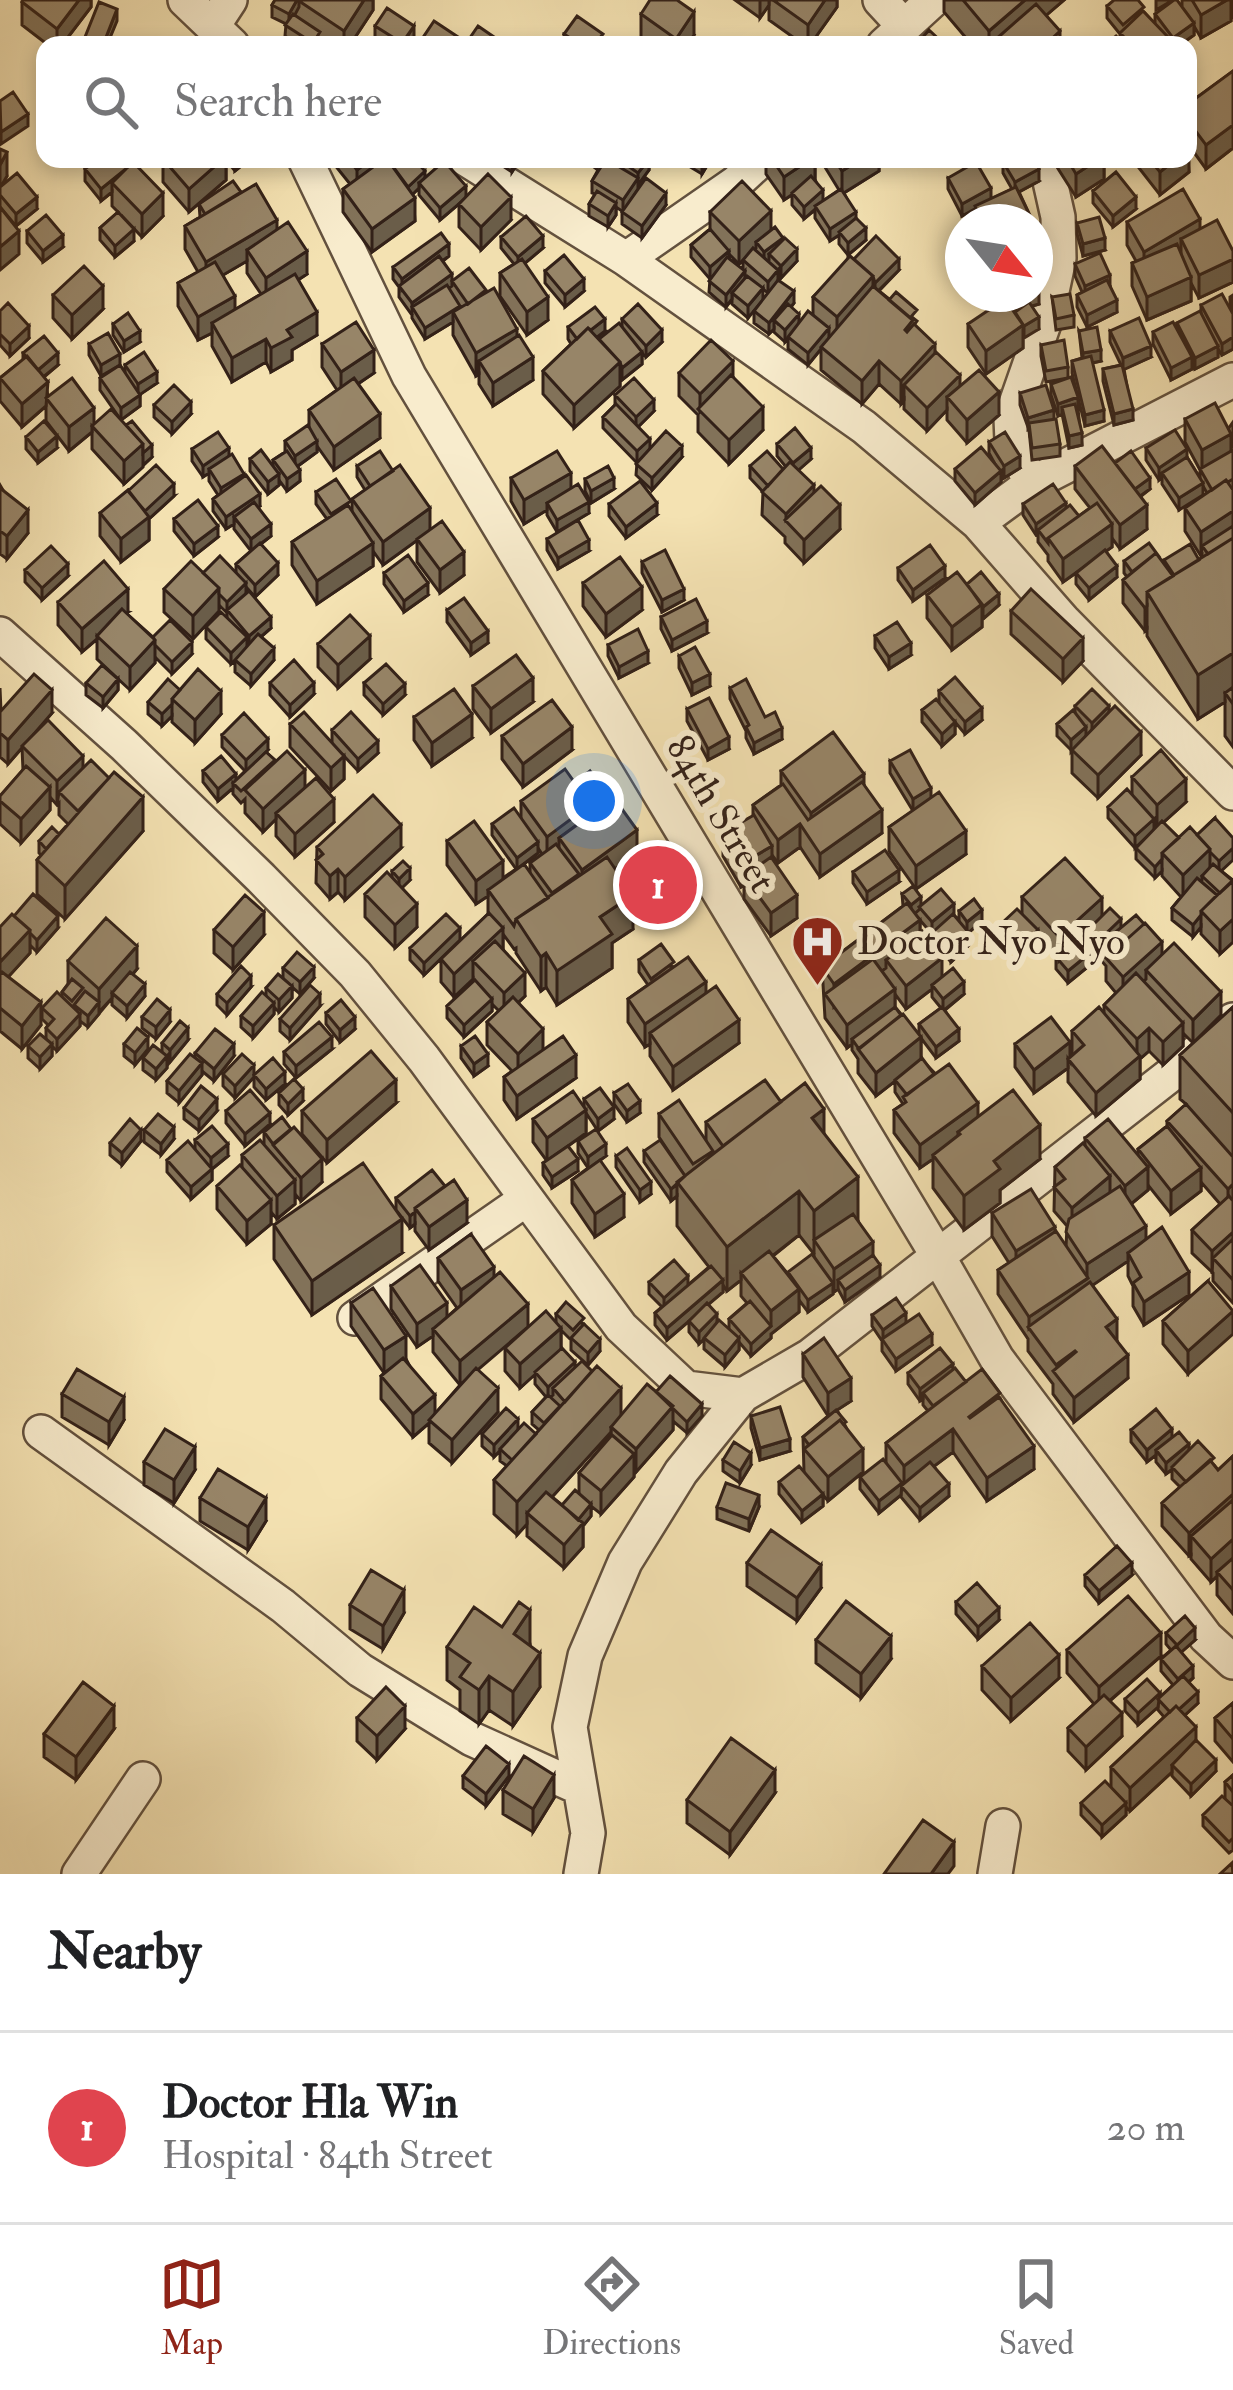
<!DOCTYPE html>
<meta charset="utf-8">
<style>
body{margin:0;font-family:"IM FELL Double Pica",serif;background:#f6f6f6;color:#202124}
.compass{position:absolute;left:945px;top:204px;width:108px;height:108px;border-radius:50%;background:#fff;box-shadow:0 6px 18px #0003;rotate:120deg}
.you{position:absolute;left:594px;top:801px;width:42px;height:42px;margin:-30px;border:9px solid #fff;border-radius:50%;background:#1a73e8;box-shadow:0 0 0 18px #1a73e833}
.badge{display:grid;place-items:center;width:78px;height:78px;border-radius:50%;background:#8f2418;color:#fff;font-size:39px;font-weight:700}
.pin{position:absolute;translate:-50% -50%;border:6px solid #fff;box-shadow:0 3px 12px #0006}
.list{margin:0;padding:0;list-style:none}
h2{display:flex;justify-content:space-between;align-items:center;height:156px;margin:0;padding:0 48px;font-size:51px}
h2 small{font-size:39px;font-weight:400;color:#757577}
.list li{display:grid;grid-template-columns:78px 1fr auto;gap:36px;align-items:center;box-sizing:border-box;height:192px;padding:0 48px;border-top:3px solid #e0e0e0}
.list b{display:block;font-size:45px;white-space:nowrap}
.list p{margin:0;font-size:39px;white-space:nowrap;color:#757577}
.list em{font-size:39px;font-style:normal;color:#757577}
.icon{flex:none;width:66px;height:66px;fill:none;stroke:currentColor;stroke-width:2;stroke-linecap:round;stroke-linejoin:round}
.map{position:relative;flex:none;width:1233px;height:1874px;overflow:hidden}
.search{position:absolute;background:#fff;box-shadow:0 6px 18px #0003;left:36px;right:36px;top:36px;height:132px;display:flex;align-items:center;gap:30px;box-sizing:border-box;padding:0 42px;border-radius:24px;color:#757577;font-size:45px}
.sheet{height:348px;background:#fff}
nav{display:flex;justify-content:space-around;align-items:center;box-sizing:border-box;height:168px;border-top:3px solid #e0e0e0;background:#fff;font-size:33px;color:#757577}
nav a{display:grid;justify-items:center;gap:6px}
nav .on{color:#8f2418}
.map>svg:first-child{display:block}
.lines{fill:none;stroke-linecap:round;stroke-linejoin:round}
.minor-casing{stroke:#63513e;stroke-width:38}
.minor{stroke:#f8eccd;stroke-width:33}
.wall{fill:#827259;stroke:#332118;stroke-width:3;fill-rule:evenodd}
.shaded-wall{fill:#6a5d49;stroke:#332118;stroke-width:3}
.building{fill:#978568;stroke:#332118;stroke-width:3}
.labels{text-anchor:middle;dominant-baseline:central;stroke-width:12;stroke-linejoin:round;paint-order:stroke}
.street-label{font-size:39px;fill:#332118;stroke:#f8eccd}
.poi-label{font-size:39px;fill:#332118;stroke:#f8eccd;text-anchor:start}
</style>
<div class="map">
<svg width="1233" height="1874" viewBox="0 0 1233 1874">
<rect width="100%" height="100%" fill="#f4e2b2"/>
<filter id="stains"><feTurbulence type="fractalNoise" baseFrequency=".00167" numOctaves="4"/><feColorMatrix values="0 0 0 0 .2 0 0 0 0 .09 0 0 0 0 .02 0 0 0 .5 -.17"/></filter>
<radialGradient id="worn" r=".72"><stop offset=".6" stop-color="#630" stop-opacity="0"/><stop offset="1" stop-color="#630" stop-opacity=".3"/></radialGradient>
<g class="lines">
<defs>
<path id="minor" d="M 185,0 L 232,45
M 880,0 L 904,26
M 213,26 L 230,0
M 884,45 L 933,0
M 305,159 L 409,376 L 939,1258 L 997,1359 L 1206,1637 L 1233,1662
M 466,159 L 626,259 L 864,427 L 978,523 L 1063,620 L 1233,793
M 626,259 L 737,182 L 762,159
M 1031,484 L 1012,441 L 1011,418 L 1047,315 L 1059,258 L 1058,217 L 1045,159
M 978,523 L 1031,484 L 1233,380
M 0,634 L 124,745 L 261,878 L 355,974 L 424,1059 L 621,1327 L 686,1388 L 743,1395 L 810,1356 L 1174,1072 L 1233,1020
M 355,1318 L 525,1200
M 41,1432 L 283,1606 L 360,1670 L 472,1739 L 580,1788
M 79,1874 L 143,1779
M 581,1874 L 588,1833 L 570,1727 L 585,1656 L 625,1562 L 681,1472 L 743,1395
M 995,1874 L 1003,1826"/>
</defs>
<!-- minor casing -->
<use href="#minor" class="minor-casing"/>
<!-- minor -->
<use href="#minor" class="minor"/>
</g>
<!-- wall -->
<path class="wall" d="M 91,0 L 91,7 L 62,45 L 48,45 L 22,25 L 22,2 Z
M 275,0 L 373,0 L 373,10 L 350,45 L 330,45 L 320,38 L 319,45 L 298,45 L 285,36 L 286,24 L 272,17 L 272,5 Z
M 735,0 L 837,0 L 837,7 L 810,45 L 804,45 L 769,20 L 769,5 L 760,18 Z
M 944,0 L 1064,0 L 1046,15 L 1060,45 L 972,45 L 944,12 Z
M 1182,0 L 1233,0 L 1233,19 L 1231,14 L 1231,21 L 1201,38 L 1194,26 L 1194,35 L 1180,45 L 1105,45 L 1120,40 L 1120,34 L 1107,18 L 1107,6 L 1144,12 L 1155,24 L 1155,14 L 1182,5 Z
M 641,14 L 694,35 L 687,45 L 652,45 L 641,38 Z
M 375,26 L 414,38 L 409,45 L 387,45 L 375,37 Z
M 564,34 L 603,45 L 564,45 Z
M 1233,71 L 1233,148 L 1206,169 L 1188,144 L 1188,104 Z
M 0,149 L 7,176 L 1,186 L 37,209 L 16,226 L 0,207 Z
M 97,159 L 163,216 L 142,237 L 121,215 L 134,241 L 115,257 L 100,240 L 100,228 L 118,212 L 112,206 L 112,192 L 101,201 L 85,181 L 85,169 Z
M 163,159 L 250,159 L 235,171 L 226,160 L 226,180 L 189,212 L 163,182 Z
M 330,159 L 400,159 L 392,165 L 394,168 L 425,178 L 511,220 L 481,250 L 459,227 L 459,204 L 463,200 L 440,220 L 419,195 L 419,188 L 413,194 L 415,221 L 372,252 L 343,212 L 343,189 L 350,184 Z
M 492,159 L 520,159 L 512,172 Z
M 583,159 L 608,159 L 614,163 L 614,159 L 649,159 L 649,170 L 638,184 L 637,190 L 666,205 L 642,238 L 622,224 L 622,211 L 616,207 L 616,215 L 608,227 L 589,216 L 589,204 L 595,194 L 592,193 L 592,181 L 598,170 Z
M 677,159 L 711,159 L 702,174 Z
M 766,159 L 815,159 L 815,179 L 823,201 L 839,190 L 820,159 L 879,159 L 879,171 L 844,193 L 866,240 L 848,255 L 839,244 L 839,235 L 830,241 L 815,218 L 815,210 L 804,219 L 792,205 L 792,195 L 784,200 L 766,174 Z
M 1057,159 L 1104,159 L 1104,179 L 1076,197 L 1057,167 Z
M 1132,159 L 1188,159 L 1189,172 L 1160,195 Z
M 1003,162 L 1039,181 L 1019,192 L 1033,222 L 975,222 L 975,209 L 962,216 L 948,189 L 948,178 L 991,199 L 1012,189 L 1003,173 Z
M 1093,191 L 1136,209 L 1113,227 L 1093,203 Z
M 241,192 L 277,229 L 307,274 L 298,280 L 317,335 L 292,350 L 292,360 L 271,372 L 266,362 L 232,382 L 212,346 L 212,333 L 198,340 L 178,306 L 178,283 L 198,272 L 185,249 L 185,226 L 200,217 L 199,204 ZM 247,261 L 247,273 L 261,294 L 235,310 L 223,275 Z
M 710,212 L 771,231 L 797,261 L 781,278 L 778,275 L 778,280 L 794,303 L 791,307 L 799,323 L 813,315 L 813,297 L 854,259 L 899,270 L 879,291 L 917,321 L 914,325 L 960,386 L 999,415 L 967,443 L 947,420 L 947,410 L 927,431 L 904,409 L 904,400 L 901,404 L 879,384 L 862,404 L 821,370 L 821,349 L 808,365 L 788,349 L 788,339 L 785,342 L 774,332 L 774,329 L 769,334 L 754,323 L 754,311 L 768,293 L 763,289 L 748,318 L 732,304 L 732,299 L 726,307 L 709,292 L 710,279 L 691,257 L 691,245 L 710,229 ZM 729,254 L 739,264 L 743,261 L 743,269 L 729,259 Z
M 1127,222 L 1200,229 L 1233,251 L 1233,282 L 1199,298 L 1191,283 L 1191,301 L 1147,320 L 1132,286 L 1132,263 L 1136,261 L 1127,245 Z
M 1077,223 L 1105,250 L 1083,256 L 1077,234 Z
M 27,231 L 63,247 L 43,262 L 27,243 Z
M 501,237 L 543,248 L 525,263 L 548,320 L 527,335 L 500,296 L 500,273 L 514,264 L 501,248 Z
M 449,256 L 443,261 L 452,281 L 486,293 L 517,336 L 533,380 L 493,406 L 479,384 L 479,374 L 476,376 L 453,335 L 453,322 L 425,339 L 412,318 L 412,315 L 399,297 L 399,287 L 393,279 L 393,267 Z
M 1075,264 L 1110,286 L 1117,312 L 1087,327 L 1077,307 L 1077,295 L 1082,292 L 1075,276 Z
M 545,271 L 584,291 L 565,307 L 545,283 Z
M 1006,294 L 1035,294 L 1039,304 L 1032,306 L 1039,329 L 1023,336 L 1023,348 L 986,374 L 968,347 L 968,324 L 1009,304 Z
M 53,295 L 103,309 L 72,339 L 53,318 Z
M 1233,295 L 1233,349 L 1222,355 L 1218,349 L 1218,357 L 1195,369 L 1192,363 L 1192,369 L 1171,380 L 1153,344 L 1153,332 L 1177,329 L 1177,323 L 1201,313 L 1201,305 L 1230,308 L 1230,297 Z
M 1052,297 L 1074,315 L 1074,327 L 1056,330 Z
M 0,311 L 29,338 L 10,356 L 0,345 Z
M 622,319 L 662,342 L 646,357 L 642,353 L 642,364 L 622,380 L 620,378 L 620,386 L 574,428 L 543,394 L 543,371 L 571,344 L 568,339 L 568,327 L 605,331 L 597,337 L 599,339 L 622,327 Z
M 113,324 L 140,342 L 124,352 L 113,335 Z
M 1079,331 L 1101,361 L 1092,363 L 1104,421 L 1085,426 L 1072,373 L 1072,361 L 1082,358 Z
M 1110,331 L 1151,357 L 1124,369 L 1133,420 L 1114,425 L 1103,381 L 1103,369 L 1121,365 L 1110,342 Z
M 89,344 L 120,365 L 125,373 L 125,365 L 157,383 L 140,394 L 140,406 L 121,420 L 100,390 L 100,378 L 113,370 L 101,376 L 89,355 Z
M 322,344 L 374,373 L 358,384 L 380,438 L 334,470 L 317,446 L 317,452 L 298,466 L 300,481 L 287,491 L 279,480 L 279,485 L 268,494 L 250,471 L 250,459 L 273,466 L 273,460 L 285,452 L 285,441 L 309,427 L 309,410 L 337,390 L 322,367 Z
M 1041,345 L 1068,367 L 1068,378 L 1078,409 L 1082,445 L 1069,448 L 1062,414 L 1058,416 L 1051,395 L 1051,384 L 1068,378 L 1046,382 L 1041,356 Z
M 23,353 L 58,365 L 44,377 L 48,396 L 152,457 L 124,484 L 92,449 L 92,432 L 69,451 L 46,421 L 46,406 L 22,427 L 0,401 L 0,378 L 23,360 Z
M 679,373 L 733,377 L 763,430 L 729,464 L 698,432 L 698,415 L 679,396 Z
M 1020,393 L 1054,419 L 1060,444 L 1060,456 L 1032,460 L 1029,430 L 1020,405 Z
M 615,395 L 654,411 L 638,427 L 650,449 L 682,457 L 652,490 L 636,475 L 637,463 L 603,428 L 603,417 L 615,405 Z
M 154,405 L 191,414 L 172,434 L 154,417 Z
M 1185,419 L 1228,429 L 1233,422 L 1233,446 L 1231,443 L 1231,451 L 1233,451 L 1233,747 L 1225,736 L 1225,702 L 1198,719 L 1147,636 L 1147,629 L 1145,631 L 1123,603 L 1123,580 L 1127,577 L 1124,573 L 1124,561 L 1164,564 L 1164,560 L 1199,560 L 1202,558 L 1202,555 L 1201,556 L 1185,531 L 1185,508 L 1207,493 L 1203,486 L 1179,510 L 1162,484 L 1162,477 L 1159,480 L 1146,460 L 1146,448 L 1187,457 L 1200,478 L 1200,470 L 1185,442 Z
M 26,437 L 57,448 L 38,463 L 26,449 Z
M 989,442 L 1020,468 L 1004,478 L 1001,473 L 1001,482 L 975,505 L 955,481 L 955,469 L 995,464 L 989,453 Z
M 777,444 L 811,459 L 798,470 L 840,529 L 804,563 L 785,543 L 785,537 L 762,515 L 763,492 L 750,478 L 750,466 L 783,469 L 786,467 L 777,456 Z
M 192,449 L 229,456 L 244,477 L 260,506 L 258,507 L 271,536 L 261,544 L 278,575 L 255,597 L 246,587 L 246,594 L 271,628 L 261,637 L 274,660 L 251,686 L 235,672 L 235,661 L 231,664 L 206,639 L 206,627 L 227,619 L 227,613 L 219,605 L 219,611 L 193,639 L 164,612 L 164,589 L 203,573 L 236,572 L 236,564 L 251,551 L 234,529 L 234,524 L 226,529 L 213,511 L 213,499 L 218,495 L 209,481 L 209,473 L 203,477 L 192,461 Z
M 1115,463 L 1150,489 L 1140,497 L 1147,529 L 1120,549 L 1112,538 L 1112,547 L 1106,551 L 1117,577 L 1089,600 L 1076,584 L 1076,573 L 1063,582 L 1048,561 L 1048,555 L 1038,542 L 1038,534 L 1036,535 L 1023,515 L 1023,504 L 1066,508 L 1079,516 L 1090,508 L 1075,489 L 1075,466 Z
M 357,466 L 430,530 L 464,575 L 440,593 L 417,562 L 417,540 L 383,565 L 373,551 L 373,566 L 317,604 L 292,565 L 292,542 L 327,519 L 316,504 L 316,492 L 352,512 L 352,499 L 365,490 L 357,477 Z
M 511,478 L 571,489 L 589,513 L 557,532 L 547,515 L 547,510 L 524,524 L 511,501 Z
M 585,479 L 614,489 L 591,503 L 585,491 Z
M 0,485 L 28,533 L 7,559 L 0,554 Z
M 174,496 L 149,519 L 149,540 L 121,562 L 100,536 L 100,513 Z
M 609,504 L 657,515 L 626,538 L 609,516 Z
M 174,519 L 218,537 L 194,556 L 174,531 Z
M 547,539 L 589,551 L 558,569 L 547,550 Z
M 642,562 L 684,600 L 662,612 L 642,573 Z
M 898,568 L 945,578 L 913,601 L 898,580 Z
M 25,570 L 68,576 L 42,600 L 25,582 Z
M 384,573 L 428,595 L 404,612 L 384,584 Z
M 583,583 L 642,610 L 606,637 L 583,606 Z
M 967,584 L 999,605 L 983,619 L 982,617 L 982,627 L 952,650 L 927,618 L 927,595 Z
M 58,602 L 128,612 L 126,613 L 153,637 L 192,654 L 172,674 L 155,657 L 155,663 L 130,690 L 118,679 L 118,690 L 103,708 L 86,695 L 86,683 L 117,678 L 97,659 L 97,639 L 82,652 L 58,625 Z
M 447,610 L 488,643 L 471,655 L 447,622 Z
M 1011,611 L 1083,661 L 1063,682 L 1011,634 Z
M 661,617 L 707,633 L 672,651 L 661,629 Z
M 875,636 L 911,655 L 889,669 L 875,648 Z
M 318,644 L 370,659 L 338,688 L 318,667 Z
M 608,645 L 648,663 L 619,678 L 608,656 Z
M 679,656 L 710,686 L 692,695 L 679,668 Z
M 270,683 L 314,694 L 290,717 L 270,695 Z
M 364,683 L 405,695 L 383,715 L 364,695 Z
M 473,686 L 533,702 L 491,733 L 473,709 Z
M 0,688 L 1,711 L 52,713 L 36,731 L 83,768 L 143,831 L 65,919 L 37,894 L 37,860 L 41,855 L 39,853 L 39,841 L 59,834 L 68,824 L 59,815 L 59,803 L 57,805 L 50,797 L 50,810 L 21,843 L 0,824 L 0,796 L 23,770 L 22,748 L 8,764 L 0,757 Z
M 730,688 L 765,717 L 782,739 L 754,754 L 746,738 L 746,731 L 730,699 Z
M 180,690 L 221,714 L 195,743 L 172,722 L 172,716 L 162,726 L 148,714 L 148,702 Z
M 939,691 L 982,720 L 965,734 L 955,722 L 955,734 L 942,746 L 922,722 L 922,710 L 939,702 Z
M 1075,706 L 1109,711 L 1141,755 L 1098,798 L 1072,773 L 1072,751 L 1057,736 L 1057,724 L 1075,713 Z
M 687,709 L 729,749 L 708,760 L 687,721 Z
M 414,717 L 472,738 L 432,766 L 414,740 Z
M 290,724 L 332,742 L 332,730 L 378,753 L 358,771 L 344,756 L 344,779 L 331,791 L 290,747 Z
M 222,735 L 268,750 L 266,752 L 305,788 L 334,822 L 295,857 L 276,836 L 276,819 L 263,832 L 245,813 L 245,799 L 241,803 L 233,794 L 233,788 L 218,801 L 203,782 L 203,771 L 236,780 L 245,771 L 222,747 Z
M 502,736 L 572,750 L 523,787 L 502,759 Z
M 890,761 L 931,798 L 966,854 L 916,889 L 889,851 L 889,827 L 913,811 L 890,773 Z
M 781,771 L 864,785 L 882,833 L 820,877 L 800,847 L 778,863 L 772,855 L 772,859 L 797,918 L 771,936 L 744,899 L 744,885 L 741,887 L 723,856 L 723,833 L 753,816 L 753,805 L 781,785 Z
M 1132,777 L 1186,802 L 1163,823 L 1179,838 L 1197,835 L 1215,818 L 1221,871 L 1233,880 L 1233,942 L 1220,954 L 1201,934 L 1201,927 L 1193,937 L 1172,920 L 1172,908 L 1181,897 L 1162,876 L 1162,871 L 1155,878 L 1136,859 L 1136,848 L 1144,839 L 1135,848 L 1108,818 L 1108,807 L 1132,795 Z
M 575,783 L 600,808 L 637,853 L 615,869 L 633,929 L 612,943 L 612,968 L 557,1005 L 546,987 L 541,991 L 516,953 L 516,948 L 514,949 L 503,934 L 503,949 L 525,996 L 518,1003 L 543,1050 L 576,1078 L 517,1119 L 504,1100 L 504,1077 L 512,1071 L 487,1045 L 487,1022 L 499,1011 L 492,1004 L 492,1011 L 464,1037 L 447,1018 L 447,1006 L 473,982 L 473,979 L 454,997 L 441,982 L 441,959 L 488,914 L 488,896 L 476,904 L 447,865 L 447,841 L 503,878 L 516,869 L 492,835 L 492,824 L 521,818 L 521,801 ZM 538,848 L 542,854 L 530,863 L 530,873 L 524,864 L 538,853 Z
M 317,847 L 401,848 L 345,900 L 338,892 L 330,899 L 316,883 Z
M 392,871 L 410,880 L 402,887 L 417,927 L 395,948 L 365,917 L 365,894 L 392,876 Z
M 853,872 L 899,882 L 867,904 L 853,883 Z
M 902,894 L 921,906 L 954,915 L 959,920 L 959,911 L 982,921 L 969,932 L 969,945 L 951,962 L 934,942 L 934,932 L 932,934 L 920,920 L 920,933 L 942,977 L 964,994 L 945,1010 L 959,1041 L 936,1058 L 921,1038 L 921,1059 L 978,1117 L 1040,1159 L 1000,1190 L 1000,1203 L 964,1230 L 933,1188 L 933,1159 L 920,1168 L 894,1133 L 894,1110 L 903,1104 L 895,1092 L 895,1081 L 876,1096 L 858,1073 L 858,1059 L 852,1050 L 852,1044 L 847,1048 L 825,1018 L 822,967 L 903,906 ZM 932,989 L 932,997 L 941,1008 L 919,1024 L 919,1035 L 895,1007 L 895,994 L 906,1009 Z
M 1022,897 L 1102,917 L 1121,928 L 1162,955 L 1221,1015 L 1193,1043 L 1183,1033 L 1183,1046 L 1163,1065 L 1149,1051 L 1140,1059 L 1140,1079 L 1096,1116 L 1068,1082 L 1068,1068 L 1034,1093 L 1015,1067 L 1015,1044 L 1070,1056 L 1072,1055 L 1072,1031 L 1104,1013 L 1104,1005 L 1116,993 L 1106,981 L 1106,966 L 1099,958 L 1099,951 L 1096,955 L 1085,945 L 1085,937 L 1080,942 L 1090,965 L 1068,983 L 1056,969 L 1056,957 L 1038,937 L 1038,941 L 1022,956 L 1002,935 L 1002,923 L 1022,914 Z
M 0,927 L 58,928 L 37,952 L 30,945 L 30,953 L 8,977 L 41,1025 L 22,1049 L 0,1031 Z
M 214,930 L 264,935 L 233,970 L 214,953 Z
M 460,940 L 424,975 L 410,960 L 410,948 Z
M 639,960 L 674,967 L 706,994 L 739,1043 L 673,1090 L 650,1056 L 650,1044 L 645,1047 L 628,1022 L 628,999 L 648,985 L 639,972 Z
M 68,961 L 137,969 L 133,974 L 145,996 L 127,1018 L 112,1005 L 112,998 L 88,1027 L 80,1021 L 80,1026 L 57,1051 L 52,1046 L 52,1056 L 40,1069 L 28,1058 L 28,1046 L 46,1039 L 46,1028 L 48,1025 L 42,1019 L 42,1008 L 62,996 L 62,992 L 68,984 Z
M 283,968 L 314,978 L 300,994 L 292,987 L 292,998 L 279,1012 L 274,1007 L 274,1014 L 253,1038 L 241,1027 L 241,1016 L 266,995 L 266,988 L 283,979 Z
M 251,987 L 227,1015 L 217,1005 L 217,994 Z
M 320,1006 L 290,1040 L 280,1031 L 280,1019 Z
M 1233,1007 L 1233,1303 L 1213,1281 L 1213,1273 L 1192,1253 L 1192,1230 L 1220,1204 L 1201,1182 L 1201,1191 L 1171,1214 L 1148,1185 L 1148,1190 L 1131,1204 L 1146,1239 L 1189,1295 L 1144,1325 L 1133,1306 L 1133,1286 L 1128,1276 L 1128,1261 L 1092,1285 L 1117,1341 L 1128,1378 L 1074,1422 L 1053,1394 L 1053,1384 L 1028,1351 L 1028,1339 L 998,1294 L 998,1270 L 1009,1263 L 992,1236 L 992,1213 L 1055,1232 L 1066,1247 L 1067,1226 L 1054,1211 L 1055,1167 L 1085,1146 L 1085,1138 L 1138,1154 L 1138,1149 L 1167,1126 L 1167,1121 L 1186,1104 L 1180,1099 L 1180,1055 Z
M 326,1013 L 355,1029 L 340,1042 L 326,1024 Z
M 142,1017 L 170,1022 L 156,1039 L 142,1028 Z
M 188,1040 L 170,1062 L 167,1059 L 167,1068 L 156,1080 L 143,1070 L 143,1058 L 162,1053 L 162,1043 Z
M 124,1044 L 148,1049 L 135,1065 L 124,1056 Z
M 461,1046 L 488,1066 L 474,1076 L 461,1058 Z
M 332,1049 L 296,1078 L 284,1064 L 284,1052 Z
M 195,1053 L 234,1056 L 214,1081 L 202,1071 L 202,1075 L 179,1103 L 167,1093 L 167,1081 L 195,1058 Z
M 223,1074 L 254,1075 L 285,1084 L 266,1100 L 254,1087 L 254,1077 L 235,1098 L 223,1086 Z
M 279,1093 L 303,1101 L 288,1115 L 279,1105 Z
M 614,1093 L 640,1113 L 627,1122 L 614,1104 Z
M 584,1099 L 614,1119 L 598,1131 L 586,1113 L 586,1133 L 568,1146 L 578,1171 L 552,1188 L 543,1175 L 543,1163 L 547,1161 L 533,1142 L 533,1119 L 584,1108 Z
M 781,1102 L 824,1134 L 880,1277 L 845,1302 L 838,1289 L 834,1292 L 833,1290 L 833,1294 L 808,1312 L 799,1300 L 799,1312 L 771,1334 L 771,1338 L 751,1356 L 739,1342 L 739,1350 L 725,1367 L 704,1349 L 704,1339 L 699,1344 L 689,1332 L 689,1321 L 667,1340 L 655,1325 L 655,1313 L 662,1307 L 649,1294 L 649,1282 L 688,1285 L 709,1267 L 677,1226 L 677,1196 L 671,1201 L 644,1162 L 644,1151 L 685,1176 L 659,1137 L 659,1114 L 706,1140 L 706,1122 ZM 799,1235 L 814,1254 L 814,1257 L 788,1274 L 773,1256 ZM 741,1280 L 741,1296 L 747,1303 L 729,1319 L 729,1329 L 717,1322 L 708,1304 L 723,1292 L 723,1285 L 727,1291 Z
M 396,1103 L 327,1163 L 302,1134 L 302,1111 Z
M 184,1108 L 217,1111 L 199,1131 L 184,1119 Z
M 226,1111 L 270,1124 L 245,1146 L 226,1123 Z
M 144,1130 L 174,1139 L 161,1155 L 144,1142 Z
M 264,1132 L 322,1182 L 301,1201 L 295,1194 L 295,1204 L 277,1219 L 271,1212 L 271,1224 L 247,1244 L 217,1209 L 217,1186 L 242,1167 L 242,1155 L 264,1143 Z
M 195,1140 L 228,1156 L 212,1169 L 212,1180 L 191,1199 L 167,1172 L 167,1160 L 195,1149 Z
M 141,1141 L 122,1165 L 110,1155 L 110,1143 Z
M 578,1141 L 606,1156 L 600,1160 L 624,1217 L 595,1237 L 572,1203 L 572,1180 L 588,1168 L 578,1153 Z
M 616,1156 L 651,1194 L 640,1202 L 616,1167 Z
M 396,1198 L 467,1223 L 429,1250 L 415,1231 L 415,1224 L 410,1228 L 396,1210 Z
M 274,1225 L 402,1253 L 312,1315 L 274,1259 Z
M 471,1234 L 477,1370 L 498,1412 L 452,1463 L 429,1443 L 429,1423 L 413,1437 L 381,1399 L 381,1376 L 384,1373 L 351,1326 L 351,1303 L 406,1359 L 435,1414 L 460,1385 L 433,1352 L 433,1336 L 417,1347 L 391,1309 L 391,1286 L 447,1317 L 457,1308 L 438,1281 L 438,1258 Z
M 1208,1281 L 1188,1374 L 1163,1344 L 1163,1321 Z
M 556,1314 L 584,1324 L 600,1351 L 588,1365 L 571,1350 L 571,1340 L 561,1330 L 561,1349 L 621,1416 L 656,1392 L 702,1416 L 687,1433 L 673,1421 L 673,1430 L 636,1472 L 634,1470 L 634,1477 L 601,1514 L 591,1506 L 591,1516 L 583,1526 L 583,1547 L 564,1568 L 527,1536 L 527,1524 L 517,1535 L 494,1514 L 494,1480 L 507,1466 L 500,1461 L 500,1451 L 494,1457 L 482,1446 L 482,1434 L 518,1429 L 536,1434 L 539,1430 L 532,1424 L 532,1412 L 546,1397 L 535,1384 L 535,1374 L 520,1388 L 505,1371 L 505,1348 L 556,1322 ZM 611,1432 L 611,1436 L 579,1473 L 579,1494 L 562,1505 L 552,1497 Z
M 872,1315 L 906,1322 L 932,1345 L 896,1371 L 882,1351 L 882,1341 L 872,1326 Z
M 803,1354 L 851,1401 L 837,1410 L 846,1427 L 863,1472 L 828,1501 L 823,1495 L 823,1506 L 802,1522 L 779,1494 L 779,1482 L 804,1472 L 803,1437 L 828,1416 L 803,1377 Z
M 953,1370 L 966,1382 L 1000,1398 L 1034,1469 L 987,1501 L 953,1452 L 934,1466 L 949,1496 L 920,1520 L 901,1497 L 901,1495 L 879,1513 L 860,1489 L 860,1477 L 886,1462 L 886,1443 L 928,1411 L 923,1405 L 923,1399 L 920,1401 L 908,1384 L 908,1373 Z
M 62,1394 L 124,1420 L 109,1445 L 62,1417 Z
M 751,1416 L 790,1451 L 760,1460 L 751,1428 Z
M 1131,1430 L 1172,1437 L 1189,1451 L 1214,1465 L 1218,1470 L 1233,1456 L 1233,1614 L 1217,1595 L 1217,1576 L 1211,1582 L 1191,1559 L 1191,1555 L 1189,1556 L 1162,1526 L 1162,1503 L 1180,1487 L 1172,1479 L 1172,1470 L 1166,1474 L 1156,1462 L 1156,1455 L 1147,1462 L 1131,1442 Z
M 723,1460 L 751,1465 L 740,1483 L 723,1471 Z
M 144,1462 L 195,1470 L 174,1503 L 144,1485 Z
M 200,1498 L 266,1521 L 248,1550 L 200,1521 Z
M 717,1507 L 759,1507 L 749,1531 L 717,1519 Z
M 747,1563 L 821,1588 L 797,1621 L 747,1586 Z
M 1085,1575 L 1132,1575 L 1099,1603 L 1085,1586 Z
M 956,1602 L 999,1620 L 978,1639 L 956,1614 Z
M 350,1605 L 404,1613 L 383,1649 L 350,1629 Z
M 1166,1633 L 1195,1640 L 1181,1652 L 1193,1678 L 1189,1682 L 1198,1703 L 1185,1715 L 1196,1741 L 1216,1771 L 1191,1796 L 1172,1776 L 1172,1772 L 1130,1811 L 1126,1807 L 1126,1815 L 1102,1837 L 1081,1815 L 1081,1803 L 1111,1786 L 1111,1767 L 1164,1717 L 1158,1710 L 1158,1707 L 1138,1725 L 1125,1711 L 1125,1699 L 1160,1697 L 1173,1685 L 1161,1671 L 1161,1659 L 1171,1650 L 1166,1644 Z
M 816,1640 L 891,1659 L 861,1698 L 816,1663 Z
M 530,1644 L 540,1687 L 513,1726 L 489,1710 L 479,1724 L 460,1711 L 460,1690 L 447,1680 L 447,1647 Z
M 1067,1650 L 1161,1656 L 1110,1701 L 1122,1736 L 1086,1770 L 1068,1751 L 1068,1728 L 1094,1704 L 1067,1673 Z
M 982,1666 L 1059,1678 L 1011,1721 L 982,1690 Z
M 1233,1703 L 1233,1762 L 1215,1741 L 1215,1718 Z
M 357,1718 L 405,1729 L 377,1760 L 357,1741 Z
M 114,1729 L 76,1780 L 44,1757 L 44,1734 Z
M 1233,1775 L 1233,1850 L 1229,1853 L 1203,1826 L 1203,1815 L 1225,1798 L 1225,1782 Z
M 463,1776 L 509,1776 L 486,1806 L 463,1788 Z
M 503,1790 L 554,1798 L 533,1832 L 503,1814 Z
M 775,1793 L 730,1855 L 687,1823 L 687,1800 Z"/>
<!-- shaded-wall -->
<path class="shaded-wall" d="M 79,0 L 91,0 L 91,7 L 62,45 L 57,45 L 57,29 Z
M 297,0 L 303,0 L 299,1 L 299,7 L 289,26 L 289,14 Z
M 364,0 L 373,0 L 373,10 L 350,45 L 344,45 L 344,31 Z
M 760,0 L 769,0 L 769,5 L 760,18 Z
M 825,0 L 837,0 L 837,7 L 810,45 L 808,45 L 808,25 Z
M 1025,0 L 1064,0 L 1012,45 L 995,40 L 995,45 L 989,45 L 989,31 Z
M 1156,0 L 1173,0 L 1156,10 Z
M 1227,0 L 1231,0 L 1231,21 L 1201,38 L 1201,15 Z
M 117,9 L 117,21 L 107,45 L 103,45 Z
M 694,12 L 694,35 L 687,45 L 676,45 L 676,39 Z
M 1194,23 L 1194,35 L 1180,45 L 1173,45 L 1173,38 Z
M 414,26 L 414,38 L 409,45 L 402,45 Z
M 1060,31 L 1060,45 L 1045,45 Z
M 28,114 L 28,126 L 1,144 L 1,132 Z
M 1233,125 L 1233,148 L 1206,169 L 1206,145 Z
M 1189,149 L 1189,172 L 1160,195 L 1160,172 L 1176,159 L 1188,159 Z
M 7,152 L 7,176 L 0,188 L 0,165 Z
M 223,159 L 226,159 L 226,180 L 189,212 L 189,189 Z
M 236,159 L 250,159 L 235,171 Z
M 371,159 L 400,159 L 357,193 L 357,170 Z
M 512,159 L 520,159 L 512,172 Z
M 649,159 L 649,170 L 638,185 L 638,173 Z
M 702,159 L 711,159 L 702,174 Z
M 811,159 L 815,159 L 815,179 L 784,200 L 784,177 Z
M 861,159 L 879,159 L 879,171 L 842,194 L 842,171 Z
M 1099,159 L 1104,159 L 1104,179 L 1076,197 L 1076,174 Z
M 127,168 L 112,183 L 112,192 L 101,201 L 101,189 Z
M 1039,169 L 1039,181 L 1015,194 L 1015,182 Z
M 425,171 L 425,183 L 419,183 L 419,188 L 408,199 L 408,187 Z
M 638,178 L 638,189 L 623,212 L 623,200 Z
M 466,186 L 466,198 L 440,220 L 440,208 Z
M 991,188 L 991,200 L 962,216 L 962,204 Z
M 823,190 L 823,202 L 804,219 L 804,207 Z
M 163,193 L 163,216 L 142,237 L 142,214 Z
M 666,193 L 666,205 L 642,238 L 642,226 Z
M 37,197 L 37,209 L 16,226 L 16,214 Z
M 511,197 L 511,220 L 481,250 L 481,227 Z
M 1136,197 L 1136,209 L 1113,227 L 1113,216 Z
M 415,198 L 415,221 L 372,252 L 372,229 Z
M 616,203 L 616,215 L 608,227 L 608,216 Z
M 771,211 L 771,234 L 756,242 L 756,248 L 739,264 L 739,241 Z
M 856,212 L 856,224 L 830,241 L 830,229 Z
M 1200,219 L 1200,242 L 1181,239 L 1181,254 L 1144,275 L 1144,252 Z
M 277,220 L 277,243 L 247,250 L 247,261 L 206,285 L 206,262 Z
M 866,228 L 866,240 L 848,255 L 848,243 Z
M 134,229 L 134,241 L 115,257 L 115,246 Z
M 19,231 L 19,254 L 0,270 L 0,247 Z
M 63,235 L 63,247 L 43,262 L 43,251 Z
M 543,236 L 543,248 L 518,269 L 518,257 Z
M 783,238 L 783,249 L 769,254 L 769,260 L 764,264 L 764,252 Z
M 1105,238 L 1105,250 L 1083,256 L 1083,244 Z
M 449,244 L 449,256 L 402,290 L 402,279 Z
M 797,249 L 797,261 L 781,278 L 781,266 Z
M 307,251 L 307,274 L 266,301 L 266,278 Z
M 729,251 L 729,263 L 710,279 L 710,267 Z
M 899,259 L 899,270 L 875,294 L 875,283 Z
M 1233,259 L 1233,282 L 1199,298 L 1199,275 Z
M 778,270 L 778,282 L 768,294 L 768,282 Z
M 745,271 L 745,282 L 732,293 L 732,299 L 726,307 L 726,295 Z
M 452,274 L 452,286 L 416,312 L 412,307 L 412,315 L 412,303 Z
M 1110,275 L 1110,287 L 1085,298 L 1085,286 Z
M 873,276 L 873,300 L 837,341 L 837,317 Z
M 1191,277 L 1191,301 L 1147,320 L 1147,297 Z
M 584,279 L 584,291 L 565,307 L 565,295 Z
M 103,286 L 103,309 L 72,339 L 72,315 Z
M 763,288 L 763,300 L 748,318 L 748,306 Z
M 794,291 L 794,303 L 778,324 L 774,320 L 774,329 L 769,334 L 769,323 Z
M 1039,292 L 1039,304 L 1011,312 L 1011,300 Z
M 235,296 L 235,320 L 212,323 L 212,333 L 198,340 L 198,317 Z
M 548,297 L 548,320 L 527,335 L 527,312 Z
M 1117,300 L 1117,312 L 1087,327 L 1087,315 Z
M 460,306 L 453,312 L 453,322 L 425,339 L 425,328 Z
M 317,312 L 317,335 L 292,350 L 292,360 L 271,372 L 271,348 L 287,330 Z
M 799,314 L 799,325 L 785,342 L 785,330 Z
M 1039,317 L 1039,329 L 1024,338 L 1024,326 Z
M 605,319 L 605,331 L 578,352 L 578,340 Z
M 1023,325 L 1023,348 L 986,374 L 986,351 Z
M 29,326 L 29,338 L 10,356 L 10,344 Z
M 829,328 L 829,339 L 808,365 L 808,353 Z
M 517,329 L 517,352 L 479,361 L 479,374 L 476,376 L 476,353 Z
M 662,330 L 662,342 L 646,357 L 646,346 Z
M 140,331 L 140,342 L 124,352 L 124,341 Z
M 1233,337 L 1233,349 L 1222,355 L 1222,344 Z
M 266,339 L 266,362 L 232,382 L 232,358 Z
M 935,344 L 935,367 L 904,385 L 904,400 L 901,404 L 901,381 Z
M 1151,346 L 1151,357 L 1123,370 L 1123,358 Z
M 1218,346 L 1218,357 L 1195,369 L 1195,358 Z
M 374,350 L 374,373 L 341,395 L 341,372 Z
M 1101,350 L 1101,361 L 1083,365 L 1083,353 Z
M 642,352 L 642,364 L 622,380 L 622,368 Z
M 58,353 L 58,365 L 37,382 L 37,371 Z
M 120,354 L 120,365 L 101,376 L 101,365 Z
M 533,357 L 533,380 L 493,406 L 493,383 Z
M 1192,357 L 1192,369 L 1171,380 L 1171,368 Z
M 733,361 L 733,384 L 700,412 L 700,394 Z
M 879,361 L 879,384 L 862,404 L 862,381 Z
M 620,362 L 620,386 L 574,428 L 574,405 Z
M 157,372 L 157,383 L 138,396 L 138,384 Z
M 960,375 L 960,398 L 947,397 L 947,410 L 927,431 L 927,408 Z
M 48,382 L 46,406 L 22,427 L 22,404 Z
M 999,392 L 999,415 L 967,443 L 967,420 Z
M 140,395 L 140,406 L 121,420 L 121,408 Z
M 1078,397 L 1078,409 L 1064,414 L 1062,407 L 1062,414 L 1058,416 L 1058,404 Z
M 654,400 L 654,411 L 636,429 L 636,417 Z
M 191,402 L 191,414 L 172,434 L 172,422 Z
M 763,407 L 763,430 L 729,464 L 729,440 Z
M 94,408 L 94,428 L 92,426 L 92,432 L 69,451 L 69,427 Z
M 1133,409 L 1133,420 L 1114,425 L 1114,414 Z
M 1054,410 L 1054,422 L 1028,430 L 1028,418 Z
M 1104,410 L 1104,421 L 1085,426 L 1085,415 Z
M 380,414 L 380,438 L 334,470 L 334,447 Z
M 1082,433 L 1082,445 L 1069,448 L 1069,436 Z
M 1231,434 L 1231,457 L 1202,473 L 1202,450 Z
M 57,436 L 57,448 L 38,463 L 38,452 Z
M 650,439 L 650,451 L 637,463 L 637,451 Z
M 317,441 L 317,452 L 295,468 L 295,456 Z
M 143,444 L 143,467 L 124,484 L 124,461 Z
M 152,445 L 152,457 L 143,465 L 143,453 Z
M 682,446 L 682,457 L 652,490 L 652,478 Z
M 229,448 L 229,460 L 209,469 L 209,473 L 203,477 L 203,466 Z
M 811,448 L 811,459 L 793,475 L 793,463 Z
M 1187,449 L 1187,461 L 1162,473 L 1162,477 L 1159,480 L 1159,468 Z
M 1020,456 L 1020,468 L 1004,478 L 1004,466 Z
M 300,470 L 300,481 L 287,491 L 287,479 Z
M 1001,471 L 1001,482 L 975,505 L 975,493 Z
M 571,473 L 571,496 L 547,503 L 547,510 L 524,524 L 524,500 Z
M 244,474 L 244,485 L 221,500 L 221,488 Z
M 279,474 L 279,485 L 268,494 L 268,482 Z
M 614,478 L 614,489 L 591,503 L 591,491 Z
M 1150,478 L 1150,489 L 1129,504 L 1129,493 Z
M 1203,483 L 1203,495 L 1179,510 L 1179,498 Z
M 174,484 L 174,496 L 149,519 L 149,540 L 121,562 L 121,539 L 144,511 Z
M 814,485 L 814,508 L 786,521 L 786,514 Z
M 260,494 L 260,506 L 237,521 L 234,517 L 234,524 L 226,529 L 226,517 Z
M 589,502 L 589,513 L 557,532 L 557,520 Z
M 657,503 L 657,515 L 626,538 L 626,527 Z
M 1066,503 L 1066,515 L 1038,530 L 1036,535 L 1036,524 Z
M 840,505 L 840,529 L 804,563 L 804,540 Z
M 1147,505 L 1147,529 L 1120,549 L 1120,525 Z
M 430,508 L 430,531 L 383,565 L 383,542 Z
M 28,510 L 28,533 L 7,559 L 7,536 Z
M 1233,511 L 1233,534 L 1202,546 L 1201,556 L 1201,532 Z
M 271,524 L 271,536 L 251,551 L 251,539 Z
M 1112,524 L 1112,547 L 1063,582 L 1063,559 Z
M 218,526 L 218,537 L 194,556 L 194,544 Z
M 589,540 L 589,551 L 558,569 L 558,558 Z
M 373,543 L 373,566 L 317,604 L 317,581 Z
M 464,552 L 464,575 L 440,593 L 440,570 Z
M 278,563 L 278,575 L 255,597 L 255,585 Z
M 68,564 L 68,576 L 42,600 L 42,588 Z
M 945,566 L 945,578 L 913,601 L 913,590 Z
M 1117,566 L 1117,577 L 1089,600 L 1089,588 Z
M 246,583 L 246,594 L 227,613 L 227,602 Z
M 428,583 L 428,595 L 404,612 L 404,601 Z
M 642,587 L 642,610 L 606,637 L 606,614 Z
M 219,588 L 219,611 L 193,639 L 193,616 Z
M 128,589 L 128,612 L 99,638 L 97,636 L 97,639 L 82,652 L 82,629 Z
M 684,589 L 684,600 L 662,612 L 662,600 Z
M 999,594 L 999,605 L 983,619 L 983,607 Z
M 982,604 L 982,627 L 952,650 L 952,627 Z
M 1147,606 L 1147,629 L 1145,631 L 1145,608 Z
M 271,617 L 271,628 L 249,647 L 249,636 Z
M 707,621 L 707,633 L 672,651 L 672,640 Z
M 488,631 L 488,643 L 471,655 L 471,643 Z
M 370,636 L 370,659 L 338,688 L 338,665 Z
M 247,637 L 247,649 L 231,664 L 231,653 Z
M 1083,638 L 1083,661 L 1063,682 L 1063,659 Z
M 155,640 L 155,663 L 130,690 L 130,667 Z
M 192,642 L 192,654 L 172,674 L 172,662 Z
M 911,643 L 911,655 L 889,669 L 889,657 Z
M 274,648 L 274,660 L 251,686 L 251,674 Z
M 648,651 L 648,663 L 619,678 L 619,667 Z
M 1233,653 L 1233,697 L 1225,693 L 1225,702 L 1198,719 L 1198,675 Z
M 710,674 L 710,686 L 692,695 L 692,683 Z
M 533,678 L 533,702 L 491,733 L 491,709 Z
M 118,679 L 118,690 L 103,708 L 103,697 Z
M 314,683 L 314,694 L 290,717 L 290,705 Z
M 405,684 L 405,695 L 383,715 L 383,704 Z
M 52,690 L 52,713 L 8,764 L 8,740 Z
M 221,691 L 221,714 L 195,743 L 195,720 Z
M 172,704 L 172,716 L 162,726 L 162,714 Z
M 1109,706 L 1109,717 L 1092,735 L 1092,723 Z
M 982,708 L 982,720 L 965,734 L 965,722 Z
M 472,714 L 472,738 L 432,766 L 432,743 Z
M 955,722 L 955,734 L 942,746 L 942,734 Z
M 572,727 L 572,750 L 523,787 L 523,764 Z
M 1086,727 L 1086,738 L 1071,752 L 1071,740 Z
M 782,728 L 782,739 L 754,754 L 754,743 Z
M 1141,732 L 1141,755 L 1098,798 L 1098,775 Z
M 729,737 L 729,749 L 708,760 L 708,749 Z
M 268,739 L 268,750 L 246,772 L 246,760 Z
M 378,741 L 378,753 L 358,771 L 358,759 Z
M 83,756 L 83,779 L 59,792 L 57,805 L 57,781 Z
M 344,756 L 344,779 L 331,791 L 331,768 Z
M 305,770 L 305,794 L 276,813 L 276,819 L 263,832 L 263,809 Z
M 236,774 L 236,786 L 233,783 L 233,788 L 218,801 L 218,789 Z
M 864,774 L 864,797 L 811,836 L 811,813 Z
M 1186,779 L 1186,802 L 1157,828 L 1157,805 Z
M 600,785 L 600,808 L 559,838 L 559,851 L 547,860 L 547,837 L 584,796 Z
M 50,787 L 50,810 L 21,843 L 21,819 Z
M 931,788 L 931,799 L 913,811 L 913,799 Z
M 143,797 L 143,831 L 65,919 L 65,886 Z
M 334,799 L 334,822 L 295,857 L 295,834 Z
M 882,810 L 882,833 L 820,877 L 820,854 Z
M 1154,819 L 1154,830 L 1135,848 L 1135,836 Z
M 800,824 L 800,847 L 778,863 L 778,840 Z
M 401,825 L 401,848 L 345,900 L 345,877 Z
M 637,830 L 637,853 L 582,893 L 582,870 Z
M 966,831 L 966,854 L 916,889 L 916,866 Z
M 538,842 L 538,853 L 517,869 L 517,858 Z
M 772,846 L 772,869 L 744,876 L 744,885 L 741,887 L 741,864 Z
M 1233,848 L 1233,860 L 1219,873 L 1219,861 Z
M 1210,849 L 1210,872 L 1202,876 L 1202,880 L 1183,899 L 1183,875 Z
M 1162,859 L 1162,871 L 1155,878 L 1155,867 Z
M 503,861 L 503,884 L 488,890 L 488,896 L 476,904 L 476,881 Z
M 410,868 L 410,880 L 399,891 L 399,879 Z
M 338,869 L 338,892 L 330,899 L 330,876 Z
M 899,870 L 899,882 L 867,904 L 867,892 Z
M 633,895 L 633,929 L 612,943 L 612,968 L 557,1005 L 557,971 L 600,917 Z
M 797,895 L 797,918 L 771,936 L 771,913 Z
M 921,897 L 921,908 L 911,917 L 911,905 Z
M 1102,898 L 1102,921 L 1085,933 L 1085,937 L 1059,961 L 1059,937 Z
M 417,904 L 417,927 L 395,948 L 395,925 Z
M 954,904 L 954,915 L 932,934 L 932,922 Z
M 982,910 L 982,921 L 967,934 L 967,922 Z
M 264,912 L 264,935 L 233,970 L 233,947 Z
M 1201,915 L 1201,927 L 1193,937 L 1193,925 Z
M 58,916 L 58,928 L 37,952 L 37,940 Z
M 1121,919 L 1121,931 L 1099,946 L 1099,951 L 1096,955 L 1096,943 Z
M 1233,919 L 1233,942 L 1220,954 L 1220,931 Z
M 920,920 L 920,943 L 886,960 L 886,968 L 834,1007 L 834,984 Z
M 460,928 L 460,940 L 424,975 L 424,963 Z
M 503,928 L 503,951 L 473,961 L 473,979 L 454,997 L 454,974 Z
M 30,930 L 30,953 L 0,986 L 0,962 Z
M 1038,930 L 1038,941 L 1022,956 L 1022,945 Z
M 969,933 L 969,945 L 951,962 L 951,950 Z
M 1162,942 L 1162,965 L 1146,970 L 1146,979 L 1123,1000 L 1123,977 Z
M 137,946 L 137,969 L 114,995 L 112,993 L 112,998 L 99,1012 L 99,989 Z
M 546,953 L 546,987 L 541,991 L 541,957 Z
M 1090,953 L 1090,965 L 1068,983 L 1068,971 Z
M 942,958 L 942,981 L 932,985 L 932,989 L 906,1009 L 906,986 Z
M 314,967 L 314,978 L 300,994 L 300,982 Z
M 525,973 L 525,996 L 504,1016 L 504,993 Z
M 251,976 L 251,987 L 227,1015 L 227,1003 Z
M 706,982 L 706,1005 L 650,1033 L 650,1044 L 645,1047 L 645,1024 Z
M 964,982 L 964,994 L 943,1011 L 943,999 Z
M 145,984 L 145,996 L 127,1018 L 127,1006 Z
M 292,986 L 292,998 L 279,1012 L 279,1000 Z
M 895,989 L 895,1012 L 852,1039 L 852,1044 L 847,1048 L 847,1025 Z
M 1221,992 L 1221,1015 L 1193,1043 L 1193,1020 Z
M 320,994 L 320,1006 L 290,1040 L 290,1028 Z
M 492,999 L 492,1011 L 464,1037 L 464,1025 Z
M 41,1002 L 41,1025 L 22,1049 L 22,1026 Z
M 99,1002 L 99,1014 L 88,1027 L 88,1016 Z
M 274,1003 L 274,1014 L 253,1038 L 253,1026 Z
M 170,1010 L 170,1022 L 156,1039 L 156,1027 Z
M 80,1014 L 80,1026 L 57,1051 L 57,1039 Z
M 355,1017 L 355,1029 L 340,1042 L 340,1030 Z
M 739,1020 L 739,1043 L 673,1090 L 673,1067 Z
M 1183,1023 L 1183,1046 L 1163,1065 L 1163,1042 Z
M 188,1028 L 188,1040 L 170,1062 L 170,1050 Z
M 1149,1028 L 1149,1051 L 1140,1059 L 1140,1079 L 1096,1116 L 1096,1093 L 1137,1058 L 1137,1039 Z
M 543,1029 L 543,1052 L 518,1077 L 518,1054 Z
M 959,1029 L 959,1041 L 936,1058 L 936,1047 Z
M 148,1037 L 148,1049 L 135,1065 L 135,1053 Z
M 332,1037 L 332,1049 L 296,1078 L 296,1066 Z
M 921,1037 L 921,1061 L 876,1096 L 876,1073 Z
M 1070,1042 L 1070,1062 L 1068,1059 L 1068,1068 L 1034,1093 L 1034,1070 Z
M 52,1044 L 52,1056 L 40,1069 L 40,1057 Z
M 234,1044 L 234,1056 L 214,1081 L 214,1069 Z
M 488,1054 L 488,1066 L 474,1076 L 474,1064 Z
M 576,1055 L 576,1078 L 517,1119 L 517,1096 Z
M 167,1056 L 167,1068 L 156,1080 L 156,1069 Z
M 202,1063 L 202,1075 L 179,1103 L 179,1091 Z
M 254,1065 L 254,1077 L 235,1098 L 235,1086 Z
M 285,1072 L 285,1084 L 266,1100 L 266,1089 Z
M 396,1080 L 396,1103 L 327,1163 L 327,1140 Z
M 303,1089 L 303,1101 L 288,1115 L 288,1104 Z
M 217,1099 L 217,1111 L 199,1131 L 199,1120 Z
M 640,1101 L 640,1113 L 627,1122 L 627,1111 Z
M 978,1103 L 978,1126 L 958,1132 L 958,1140 L 933,1155 L 933,1159 L 920,1168 L 920,1145 Z
M 614,1107 L 614,1119 L 598,1131 L 598,1119 Z
M 824,1109 L 824,1153 L 812,1118 Z
M 586,1110 L 586,1133 L 547,1161 L 547,1138 Z
M 270,1113 L 270,1124 L 245,1146 L 245,1134 Z
M 1040,1125 L 1040,1159 L 1000,1190 L 1000,1203 L 964,1230 L 964,1196 L 994,1161 Z
M 174,1127 L 174,1139 L 161,1155 L 161,1144 Z
M 141,1130 L 141,1141 L 122,1165 L 122,1153 Z
M 228,1144 L 228,1156 L 212,1169 L 212,1180 L 191,1199 L 191,1187 L 211,1169 L 211,1158 Z
M 606,1144 L 606,1156 L 588,1169 L 588,1157 Z
M 322,1159 L 322,1182 L 301,1201 L 301,1178 Z
M 578,1159 L 578,1171 L 552,1188 L 552,1177 Z
M 1148,1167 L 1148,1190 L 1125,1209 L 1125,1186 Z
M 1201,1168 L 1201,1191 L 1171,1214 L 1171,1191 Z
M 1110,1176 L 1110,1200 L 1072,1231 L 1072,1208 Z
M 858,1177 L 858,1221 L 814,1240 L 814,1254 L 814,1211 Z
M 295,1180 L 295,1204 L 277,1219 L 277,1196 Z
M 651,1182 L 651,1194 L 640,1202 L 640,1190 Z
M 1233,1184 L 1233,1208 L 1228,1212 L 1228,1189 Z
M 677,1185 L 677,1196 L 671,1201 L 671,1189 Z
M 799,1191 L 799,1235 L 745,1277 L 741,1273 L 741,1280 L 727,1291 L 727,1247 Z
M 624,1194 L 624,1217 L 595,1237 L 595,1214 Z
M 271,1200 L 271,1224 L 247,1244 L 247,1221 Z
M 467,1200 L 467,1223 L 429,1250 L 429,1227 Z
M 415,1212 L 415,1224 L 410,1228 L 410,1216 Z
M 402,1219 L 402,1253 L 312,1315 L 312,1281 Z
M 1146,1226 L 1146,1249 L 1128,1253 L 1128,1261 L 1029,1329 L 1029,1317 L 1087,1279 L 1087,1264 Z
M 1055,1227 L 1055,1250 L 1016,1274 L 1016,1251 Z
M 1233,1232 L 1233,1255 L 1213,1258 L 1212,1274 L 1212,1251 Z
M 873,1242 L 873,1265 L 838,1280 L 838,1289 L 834,1292 L 834,1269 Z
M 880,1265 L 880,1277 L 845,1302 L 845,1290 Z
M 494,1267 L 494,1290 L 461,1313 L 461,1290 Z
M 1189,1272 L 1189,1295 L 1144,1325 L 1144,1302 Z
M 688,1276 L 688,1288 L 664,1310 L 664,1298 Z
M 723,1280 L 723,1292 L 667,1340 L 667,1328 Z
M 833,1283 L 833,1294 L 808,1312 L 808,1300 Z
M 799,1289 L 799,1312 L 771,1334 L 771,1338 L 751,1356 L 751,1344 L 771,1326 L 771,1311 Z
M 447,1303 L 447,1326 L 433,1329 L 433,1336 L 417,1347 L 417,1324 Z
M 528,1304 L 528,1327 L 460,1385 L 460,1361 Z
M 1233,1311 L 1233,1334 L 1188,1374 L 1188,1351 Z
M 906,1313 L 906,1325 L 883,1341 L 883,1330 Z
M 717,1314 L 717,1326 L 699,1344 L 699,1332 Z
M 1117,1319 L 1117,1342 L 1106,1327 Z
M 561,1328 L 561,1351 L 520,1388 L 520,1364 Z
M 932,1334 L 932,1345 L 896,1371 L 896,1359 Z
M 406,1336 L 406,1359 L 384,1373 L 384,1350 Z
M 739,1338 L 739,1350 L 725,1367 L 725,1355 Z
M 600,1339 L 600,1351 L 588,1365 L 588,1353 Z
M 1128,1355 L 1128,1378 L 1074,1422 L 1074,1398 Z
M 575,1362 L 575,1374 L 553,1388 L 553,1395 L 548,1399 L 548,1387 Z
M 953,1364 L 953,1376 L 923,1393 L 923,1399 L 920,1401 L 920,1389 Z
M 851,1378 L 851,1401 L 828,1416 L 828,1393 Z
M 498,1388 L 498,1412 L 452,1463 L 452,1440 Z
M 621,1388 L 621,1421 L 611,1427 L 611,1432 L 533,1518 L 527,1513 L 527,1524 L 517,1535 L 517,1502 Z
M 435,1395 L 435,1418 L 413,1437 L 413,1414 Z
M 124,1397 L 124,1420 L 109,1445 L 109,1422 Z
M 702,1404 L 702,1416 L 687,1433 L 687,1422 Z
M 673,1406 L 673,1430 L 636,1472 L 636,1449 Z
M 518,1419 L 518,1431 L 494,1457 L 494,1445 Z
M 953,1429 L 953,1452 L 904,1489 L 904,1466 Z
M 1172,1429 L 1172,1440 L 1156,1450 L 1156,1455 L 1147,1462 L 1147,1450 Z
M 790,1439 L 790,1451 L 760,1460 L 760,1448 Z
M 1189,1444 L 1189,1456 L 1166,1474 L 1166,1463 Z
M 1034,1446 L 1034,1469 L 987,1501 L 987,1478 Z
M 195,1447 L 195,1470 L 174,1503 L 174,1480 Z
M 863,1449 L 863,1472 L 828,1501 L 828,1477 Z
M 751,1453 L 751,1465 L 740,1483 L 740,1471 Z
M 634,1454 L 634,1477 L 601,1514 L 601,1491 Z
M 902,1483 L 901,1495 L 879,1513 L 879,1501 Z
M 949,1484 L 949,1496 L 920,1520 L 920,1508 Z
M 823,1494 L 823,1506 L 802,1522 L 802,1511 Z
M 1233,1494 L 1233,1517 L 1191,1536 L 1191,1555 L 1189,1556 L 1189,1533 Z
M 759,1495 L 759,1507 L 749,1531 L 749,1519 Z
M 266,1498 L 266,1521 L 248,1550 L 248,1527 Z
M 591,1504 L 591,1516 L 583,1526 L 583,1547 L 564,1568 L 564,1545 L 576,1522 Z
M 1233,1539 L 1233,1562 L 1217,1572 L 1217,1576 L 1211,1582 L 1211,1559 Z
M 1132,1563 L 1132,1575 L 1099,1603 L 1099,1591 Z
M 821,1565 L 821,1588 L 797,1621 L 797,1598 Z
M 404,1590 L 404,1613 L 383,1649 L 383,1626 Z
M 999,1608 L 999,1620 L 978,1639 L 978,1627 Z
M 530,1610 L 530,1644 L 514,1668 L 514,1634 Z
M 1195,1628 L 1195,1640 L 1177,1656 L 1177,1645 Z
M 1161,1633 L 1161,1656 L 1099,1710 L 1099,1687 Z
M 891,1636 L 891,1659 L 861,1698 L 861,1674 Z
M 540,1653 L 540,1687 L 513,1726 L 513,1692 Z
M 1059,1655 L 1059,1678 L 1011,1721 L 1011,1698 Z
M 1193,1666 L 1193,1678 L 1178,1691 L 1178,1679 Z
M 489,1676 L 489,1710 L 479,1724 L 479,1690 Z
M 1198,1692 L 1198,1703 L 1173,1726 L 1173,1715 Z
M 1160,1693 L 1158,1707 L 1138,1725 L 1138,1713 Z
M 114,1706 L 114,1729 L 76,1780 L 76,1757 Z
M 405,1706 L 405,1729 L 377,1760 L 377,1736 Z
M 1122,1713 L 1122,1736 L 1086,1770 L 1086,1747 Z
M 1196,1727 L 1196,1750 L 1172,1765 L 1172,1772 L 1130,1811 L 1130,1788 Z
M 1216,1760 L 1216,1771 L 1191,1796 L 1191,1784 Z
M 509,1764 L 509,1776 L 486,1806 L 486,1794 Z
M 775,1770 L 775,1793 L 730,1855 L 730,1832 Z
M 554,1775 L 554,1798 L 533,1832 L 533,1809 Z
M 1126,1803 L 1126,1815 L 1102,1837 L 1102,1825 Z
M 954,1842 L 954,1866 L 948,1874 L 931,1874 Z"/>
<!-- building -->
<path class="building" d="M 23,0 L 79,0 L 57,29 L 22,2 Z
M 275,0 L 297,0 L 289,14 L 272,5 Z
M 300,0 L 364,0 L 344,31 L 299,1 Z
M 650,0 L 677,0 L 694,12 L 676,39 L 641,14 Z
M 773,0 L 825,0 L 808,25 Z
M 963,0 L 1025,0 L 989,31 Z
M 1114,0 L 1138,0 L 1144,7 L 1123,25 L 1107,6 Z
M 1174,0 L 1177,0 L 1194,23 L 1173,38 L 1155,14 Z
M 1192,0 L 1227,0 L 1201,15 Z
M 99,2 L 117,9 L 103,45 L 92,45 L 83,42 Z
M 1036,4 L 1060,31 L 1045,45 L 999,45 L 995,40 Z
M 387,8 L 414,26 L 402,43 L 375,26 Z
M 1143,11 L 1168,37 L 1161,45 L 1132,45 L 1120,33 Z
M 293,14 L 320,32 L 313,43 L 285,25 Z
M 577,16 L 603,34 L 594,45 L 581,45 L 564,34 Z
M 434,21 L 461,39 L 457,45 L 430,45 L 422,39 Z
M 478,26 L 494,37 L 489,45 L 465,45 Z
M 929,30 L 945,45 L 916,45 Z
M 1116,36 L 1124,45 L 1105,45 Z
M 1233,71 L 1233,125 L 1206,145 L 1188,121 L 1188,104 Z
M 13,92 L 28,114 L 1,132 L 0,101 Z
M 0,149 L 7,152 L 0,165 Z
M 97,159 L 121,159 L 127,168 L 101,189 L 85,169 Z
M 163,159 L 223,159 L 189,189 Z
M 348,159 L 371,159 L 357,170 Z
M 384,159 L 387,159 L 415,198 L 372,229 L 343,189 Z
M 403,159 L 414,159 L 425,171 L 408,187 L 394,168 Z
M 606,159 L 638,178 L 623,200 L 592,181 Z
M 618,159 L 649,159 L 638,173 Z
M 772,159 L 811,159 L 784,177 Z
M 834,159 L 861,159 L 842,171 Z
M 1008,159 L 1033,159 L 1039,169 L 1015,182 L 1003,162 Z
M 1067,159 L 1099,159 L 1076,174 Z
M 1149,159 L 1176,159 L 1160,172 Z
M 444,161 L 466,186 L 440,208 L 419,183 Z
M 133,162 L 163,193 L 142,214 L 112,183 Z
M 976,162 L 991,188 L 962,204 L 948,178 Z
M 1116,172 L 1136,197 L 1113,216 L 1093,191 Z
M 17,173 L 37,197 L 16,214 L 0,195 L 0,187 Z
M 488,174 L 511,197 L 481,227 L 459,204 Z
M 811,176 L 823,190 L 804,207 L 792,193 Z
M 646,178 L 666,193 L 642,226 L 622,212 Z
M 233,181 L 241,192 L 205,214 L 199,204 Z
M 742,181 L 771,211 L 739,241 L 710,212 Z
M 256,184 L 277,220 L 206,262 L 185,226 Z
M 1016,187 L 1033,222 L 982,222 L 975,206 Z
M 841,189 L 856,212 L 830,229 L 815,206 Z
M 1183,189 L 1200,219 L 1144,252 L 1127,222 Z
M 597,191 L 616,203 L 608,216 L 589,204 Z
M 0,207 L 19,231 L 0,247 Z
M 118,212 L 134,229 L 115,246 L 100,228 Z
M 46,215 L 63,235 L 43,251 L 27,231 Z
M 526,216 L 543,236 L 518,257 L 501,237 Z
M 1099,217 L 1105,238 L 1083,244 L 1077,223 Z
M 856,218 L 866,228 L 848,243 L 839,232 Z
M 1217,220 L 1233,251 L 1233,259 L 1199,275 L 1181,239 Z
M 288,222 L 307,251 L 266,278 L 247,250 Z
M 775,227 L 783,238 L 764,252 L 756,242 Z
M 710,229 L 729,251 L 710,267 L 691,245 Z
M 441,233 L 449,244 L 402,279 L 393,267 Z
M 876,236 L 899,259 L 875,283 L 873,276 L 854,259 Z
M 785,238 L 797,249 L 781,266 L 769,254 Z
M 1177,244 L 1191,277 L 1147,297 L 1132,263 Z
M 753,248 L 778,270 L 768,282 L 743,260 Z
M 1100,253 L 1110,275 L 1085,286 L 1075,264 Z
M 564,255 L 584,279 L 565,295 L 545,271 Z
M 439,256 L 452,274 L 412,303 L 399,286 Z
M 850,256 L 873,276 L 837,317 L 813,297 Z
M 727,257 L 745,271 L 726,295 L 709,281 Z
M 522,259 L 548,297 L 527,312 L 500,273 Z
M 215,262 L 235,296 L 198,317 L 178,283 Z
M 84,266 L 103,286 L 72,315 L 53,295 Z
M 469,268 L 486,290 L 468,304 L 452,281 Z
M 295,274 L 317,312 L 287,330 L 292,337 L 271,348 L 266,339 L 232,358 L 212,323 Z
M 747,276 L 763,288 L 748,306 L 732,293 Z
M 778,280 L 794,291 L 769,323 L 754,311 Z
M 1107,280 L 1117,300 L 1087,315 L 1077,295 Z
M 447,285 L 460,306 L 425,328 L 412,307 Z
M 873,286 L 913,320 L 905,330 L 907,332 L 914,324 L 935,344 L 901,381 L 879,361 L 862,381 L 821,347 Z
M 494,288 L 517,329 L 476,353 L 453,312 Z
M 896,292 L 917,310 L 910,318 L 889,300 Z
M 1010,294 L 1032,294 L 1011,300 Z
M 1070,294 L 1074,315 L 1056,319 L 1052,297 Z
M 1222,294 L 1233,314 L 1233,337 L 1222,344 L 1201,305 Z
M 1005,299 L 1023,325 L 986,351 L 968,324 Z
M 1029,302 L 1039,317 L 1024,326 L 1015,312 Z
M 8,303 L 29,326 L 10,344 L 0,334 L 0,311 Z
M 638,304 L 662,330 L 646,346 L 622,319 Z
M 788,304 L 799,314 L 785,330 L 774,320 Z
M 595,307 L 605,319 L 591,330 L 588,328 L 577,339 L 568,327 Z
M 808,311 L 829,328 L 808,353 L 788,337 Z
M 1200,311 L 1218,346 L 1195,358 L 1177,323 Z
M 128,313 L 140,331 L 124,341 L 113,324 Z
M 1139,318 L 1151,346 L 1123,358 L 1110,331 Z
M 356,322 L 374,350 L 341,372 L 322,344 Z
M 1173,322 L 1192,357 L 1171,368 L 1153,332 Z
M 619,323 L 642,352 L 622,368 L 620,362 L 599,339 Z
M 1097,327 L 1101,350 L 1083,353 L 1079,331 Z
M 588,328 L 620,362 L 574,405 L 543,371 Z
M 108,333 L 120,354 L 101,365 L 89,344 Z
M 519,335 L 533,357 L 493,383 L 479,361 Z
M 44,336 L 58,353 L 38,370 L 23,353 Z
M 711,340 L 733,361 L 700,394 L 679,373 Z
M 1064,340 L 1068,367 L 1046,371 L 1041,345 Z
M 144,352 L 157,372 L 138,384 L 125,365 Z
M 936,352 L 960,375 L 927,408 L 904,385 Z
M 27,356 L 48,382 L 22,404 L 0,378 Z
M 1091,356 L 1104,410 L 1085,415 L 1072,361 Z
M 120,365 L 140,395 L 121,408 L 100,378 Z
M 1122,365 L 1133,409 L 1114,414 L 1103,369 Z
M 979,370 L 999,392 L 967,420 L 947,397 Z
M 731,375 L 763,407 L 729,440 L 698,409 Z
M 1071,377 L 1078,397 L 1058,404 L 1051,384 Z
M 72,378 L 94,408 L 69,427 L 46,398 Z
M 354,378 L 380,414 L 334,447 L 309,410 Z
M 634,378 L 654,400 L 636,417 L 615,395 Z
M 174,385 L 191,402 L 172,422 L 154,405 Z
M 1046,385 L 1054,410 L 1028,418 L 1020,393 Z
M 1215,403 L 1231,434 L 1202,450 L 1185,419 Z
M 616,404 L 650,439 L 637,451 L 603,417 Z
M 1075,404 L 1082,433 L 1069,436 L 1062,407 Z
M 111,409 L 143,444 L 124,461 L 92,426 Z
M 1056,419 L 1060,444 L 1032,448 L 1029,423 Z
M 44,421 L 57,436 L 38,452 L 26,437 Z
M 132,421 L 152,445 L 143,453 L 143,444 L 126,425 Z
M 308,425 L 317,441 L 295,456 L 285,441 Z
M 795,428 L 811,448 L 793,463 L 777,444 Z
M 1175,430 L 1187,449 L 1159,468 L 1146,448 Z
M 666,431 L 682,446 L 652,478 L 636,464 Z
M 218,432 L 229,448 L 203,466 L 192,449 Z
M 1005,432 L 1020,456 L 1004,466 L 989,442 Z
M 1102,446 L 1147,505 L 1120,525 L 1075,466 Z
M 981,447 L 1001,471 L 975,493 L 955,469 Z
M 261,450 L 279,474 L 268,482 L 250,459 Z
M 1233,450 L 1233,479 L 1228,482 L 1226,480 L 1212,490 L 1200,469 Z
M 287,451 L 300,470 L 287,479 L 273,460 Z
M 380,451 L 393,471 L 370,486 L 357,466 Z
M 557,451 L 571,473 L 524,500 L 511,478 Z
M 767,451 L 783,469 L 768,486 L 750,466 Z
M 1131,451 L 1150,478 L 1135,489 L 1115,463 Z
M 232,454 L 244,474 L 221,488 L 209,469 Z
M 1187,457 L 1203,483 L 1179,498 L 1162,473 Z
M 790,462 L 814,485 L 786,514 L 762,492 Z
M 156,465 L 174,484 L 145,511 L 128,491 Z
M 400,465 L 430,508 L 383,542 L 352,499 Z
M 608,466 L 614,478 L 591,491 L 585,479 Z
M 246,475 L 260,494 L 226,517 L 213,499 Z
M 336,479 L 351,501 L 331,514 L 316,492 Z
M 1226,480 L 1233,490 L 1233,511 L 1201,532 L 1185,508 Z
M 640,481 L 657,503 L 626,527 L 609,504 Z
M 578,484 L 589,502 L 557,520 L 547,503 Z
M 1053,484 L 1066,503 L 1036,524 L 1023,504 Z
M 821,486 L 840,505 L 804,540 L 785,520 Z
M 0,488 L 28,510 L 7,536 L 0,531 Z
M 128,490 L 149,517 L 121,539 L 100,513 Z
M 198,500 L 218,526 L 194,544 L 174,519 Z
M 254,502 L 271,524 L 251,539 L 234,517 Z
M 1097,503 L 1112,524 L 1063,559 L 1048,538 Z
M 348,505 L 373,543 L 317,581 L 292,542 Z
M 1070,505 L 1079,516 L 1048,538 L 1048,543 L 1038,530 Z
M 578,520 L 589,540 L 558,558 L 547,539 Z
M 442,521 L 464,552 L 440,570 L 417,539 Z
M 1233,526 L 1233,538 L 1208,554 L 1202,546 Z
M 1233,538 L 1233,653 L 1198,675 L 1147,592 Z
M 260,543 L 278,563 L 255,585 L 236,564 Z
M 1149,543 L 1160,558 L 1156,553 L 1132,572 L 1124,561 Z
M 1190,544 L 1199,560 L 1174,575 L 1164,560 Z
M 930,545 L 945,566 L 913,590 L 898,568 Z
M 51,546 L 68,564 L 42,588 L 25,570 Z
M 665,550 L 684,589 L 662,600 L 642,562 Z
M 1105,550 L 1117,566 L 1089,588 L 1076,573 Z
M 1156,553 L 1173,576 L 1147,592 L 1147,606 L 1145,608 L 1123,580 Z
M 408,555 L 428,583 L 404,601 L 384,573 Z
M 220,556 L 246,583 L 227,602 L 219,594 L 219,588 L 203,573 Z
M 620,557 L 642,587 L 606,614 L 583,583 Z
M 104,561 L 128,589 L 82,629 L 58,602 Z
M 191,561 L 219,588 L 193,616 L 164,589 Z
M 957,572 L 982,604 L 952,627 L 927,595 Z
M 981,572 L 999,594 L 983,607 L 967,584 Z
M 1031,589 L 1083,638 L 1063,659 L 1011,611 Z
M 249,591 L 271,617 L 249,636 L 227,610 Z
M 464,598 L 488,631 L 471,643 L 447,610 Z
M 696,599 L 707,621 L 672,640 L 661,617 Z
M 122,609 L 155,640 L 130,667 L 97,636 Z
M 221,612 L 247,637 L 231,653 L 206,627 Z
M 350,615 L 370,636 L 338,665 L 318,644 Z
M 170,620 L 192,642 L 172,662 L 155,645 L 155,640 L 153,637 Z
M 897,622 L 911,643 L 889,657 L 875,636 Z
M 638,629 L 648,651 L 619,667 L 608,645 Z
M 258,634 L 274,648 L 251,674 L 235,660 Z
M 695,647 L 710,674 L 692,683 L 679,656 Z
M 516,655 L 533,678 L 491,709 L 473,686 Z
M 294,660 L 314,683 L 290,705 L 270,683 Z
M 386,664 L 405,684 L 383,704 L 364,683 Z
M 102,665 L 118,679 L 103,697 L 86,683 Z
M 198,669 L 221,691 L 195,720 L 172,699 Z
M 34,674 L 52,690 L 8,740 L 0,733 L 0,712 Z
M 955,677 L 982,708 L 965,722 L 939,691 Z
M 168,679 L 180,690 L 172,699 L 172,704 L 162,714 L 148,702 Z
M 746,679 L 765,717 L 775,712 L 782,728 L 754,743 L 746,727 L 749,725 L 730,688 Z
M 1233,687 L 1233,704 L 1225,693 Z
M 454,689 L 472,714 L 432,743 L 414,717 Z
M 1092,689 L 1109,706 L 1092,723 L 1075,706 Z
M 709,698 L 729,737 L 708,749 L 687,709 Z
M 936,699 L 955,722 L 942,734 L 922,710 Z
M 552,700 L 572,727 L 523,764 L 502,736 Z
M 1115,706 L 1141,732 L 1098,775 L 1072,750 Z
M 1073,710 L 1086,727 L 1071,740 L 1057,724 Z
M 304,712 L 344,756 L 331,768 L 290,724 Z
M 351,712 L 378,741 L 358,759 L 332,730 Z
M 244,713 L 268,739 L 246,760 L 222,735 Z
M 48,720 L 83,756 L 57,781 L 22,746 Z
M 833,732 L 864,774 L 811,813 L 781,771 Z
M 910,750 L 931,788 L 913,799 L 890,761 Z
M 1161,750 L 1186,779 L 1157,805 L 1132,777 Z
M 287,751 L 305,770 L 263,809 L 245,790 Z
M 266,752 L 275,760 L 241,791 L 233,783 Z
M 221,756 L 236,774 L 218,789 L 203,771 Z
M 91,760 L 109,778 L 78,811 L 59,792 Z
M 26,766 L 50,787 L 21,819 L 0,801 L 0,796 Z
M 565,769 L 575,783 L 590,771 L 600,785 L 584,796 L 590,805 L 547,837 L 521,801 Z
M 114,772 L 143,797 L 65,886 L 37,860 Z
M 316,778 L 334,799 L 295,834 L 276,813 Z
M 862,782 L 882,810 L 820,854 L 800,824 L 778,840 L 753,805 L 783,784 L 808,820 Z
M 1127,789 L 1154,819 L 1135,836 L 1108,807 Z
M 939,792 L 966,831 L 916,866 L 889,827 Z
M 373,795 L 401,825 L 345,877 L 338,869 L 330,876 L 316,860 L 323,854 L 317,847 Z
M 614,798 L 637,830 L 582,870 L 559,838 Z
M 514,808 L 538,842 L 517,858 L 492,824 Z
M 754,815 L 772,846 L 741,864 L 723,833 Z
M 1215,818 L 1233,838 L 1233,848 L 1219,861 L 1210,852 L 1210,849 L 1197,835 Z
M 474,821 L 503,861 L 476,881 L 447,841 Z
M 1162,821 L 1179,838 L 1162,853 L 1162,859 L 1155,867 L 1136,848 Z
M 52,827 L 59,834 L 46,849 L 39,841 Z
M 1190,827 L 1210,849 L 1183,875 L 1162,853 Z
M 556,844 L 579,874 L 552,893 L 530,863 Z
M 885,850 L 899,870 L 867,892 L 853,872 Z
M 607,857 L 633,895 L 600,917 L 612,934 L 557,971 L 546,953 L 541,957 L 516,919 Z
M 771,857 L 797,895 L 771,913 L 744,876 Z
M 1065,858 L 1102,898 L 1059,937 L 1022,897 Z
M 403,861 L 410,868 L 399,879 L 392,871 Z
M 524,864 L 548,898 L 516,919 L 514,926 L 488,890 Z
M 1213,864 L 1233,881 L 1220,893 L 1202,876 Z
M 387,872 L 417,904 L 395,925 L 365,894 Z
M 1197,878 L 1217,895 L 1201,911 L 1201,915 L 1193,925 L 1172,908 Z
M 1233,880 L 1233,919 L 1220,931 L 1201,911 Z
M 913,886 L 921,897 L 911,905 L 902,894 Z
M 941,889 L 954,904 L 932,922 L 919,907 Z
M 33,894 L 58,916 L 37,940 L 30,933 L 30,930 L 14,916 Z
M 245,895 L 264,912 L 233,947 L 214,930 Z
M 974,899 L 982,910 L 967,922 L 959,911 Z
M 907,903 L 920,920 L 834,984 L 822,967 Z
M 1110,908 L 1121,919 L 1096,943 L 1085,933 Z
M 1017,909 L 1038,930 L 1022,945 L 1002,923 Z
M 489,913 L 503,928 L 454,974 L 441,959 Z
M 12,914 L 30,930 L 0,962 L 0,927 Z
M 446,914 L 460,928 L 424,963 L 410,948 Z
M 953,914 L 969,933 L 951,950 L 934,931 Z
M 1136,915 L 1144,924 L 1108,956 L 1099,946 Z
M 106,918 L 137,946 L 99,989 L 68,961 Z
M 1145,923 L 1162,942 L 1123,977 L 1106,958 Z
M 922,931 L 942,958 L 906,986 L 886,960 Z
M 1077,939 L 1090,953 L 1068,971 L 1056,957 Z
M 495,941 L 525,973 L 504,993 L 473,961 Z
M 1174,943 L 1221,992 L 1193,1020 L 1146,970 Z
M 661,944 L 674,962 L 651,979 L 639,960 Z
M 297,952 L 314,967 L 300,982 L 283,968 Z
M 688,957 L 706,982 L 645,1024 L 628,999 Z
M 873,959 L 895,989 L 847,1025 L 825,994 Z
M 241,966 L 251,976 L 227,1003 L 217,994 Z
M 953,968 L 964,982 L 943,999 L 932,985 Z
M 2,972 L 41,1002 L 22,1026 L 0,1008 L 0,974 Z
M 130,972 L 145,984 L 127,1006 L 112,993 Z
M 1136,973 L 1183,1023 L 1163,1042 L 1149,1028 L 1137,1039 L 1104,1005 Z
M 278,974 L 292,986 L 279,1000 L 266,988 Z
M 72,979 L 83,988 L 72,1001 L 62,992 Z
M 475,980 L 492,999 L 464,1025 L 447,1006 Z
M 310,985 L 320,994 L 290,1028 L 280,1019 Z
M 716,986 L 739,1020 L 673,1067 L 650,1033 Z
M 85,991 L 99,1002 L 88,1016 L 74,1005 Z
M 57,992 L 80,1014 L 57,1039 L 46,1028 L 54,1019 L 42,1008 Z
M 262,992 L 274,1003 L 253,1026 L 241,1016 Z
M 513,997 L 543,1029 L 518,1054 L 487,1022 Z
M 157,999 L 170,1010 L 156,1027 L 142,1017 Z
M 341,1000 L 355,1017 L 340,1030 L 326,1013 Z
M 895,1007 L 901,1015 L 859,1049 L 852,1039 Z
M 942,1007 L 959,1029 L 936,1047 L 919,1024 Z
M 1099,1007 L 1140,1056 L 1096,1093 L 1068,1059 L 1084,1045 L 1072,1031 Z
M 1233,1007 L 1233,1113 L 1180,1055 Z
M 903,1014 L 921,1037 L 876,1073 L 858,1049 Z
M 1051,1017 L 1070,1042 L 1034,1070 L 1015,1044 Z
M 180,1021 L 188,1028 L 170,1050 L 162,1043 Z
M 319,1022 L 332,1037 L 296,1066 L 284,1052 Z
M 137,1028 L 148,1037 L 135,1053 L 124,1044 Z
M 215,1029 L 234,1044 L 214,1069 L 195,1053 Z
M 40,1034 L 52,1044 L 40,1057 L 28,1046 Z
M 475,1036 L 488,1054 L 474,1064 L 461,1046 Z
M 563,1036 L 576,1055 L 517,1096 L 504,1077 Z
M 153,1045 L 167,1056 L 156,1069 L 143,1058 Z
M 371,1051 L 396,1080 L 327,1140 L 302,1111 Z
M 190,1054 L 202,1063 L 179,1091 L 167,1081 Z
M 242,1054 L 254,1065 L 235,1086 L 223,1074 Z
M 273,1058 L 285,1072 L 266,1089 L 254,1075 Z
M 922,1058 L 934,1074 L 907,1095 L 895,1080 Z
M 949,1064 L 978,1103 L 920,1145 L 894,1110 L 906,1102 L 903,1097 Z
M 294,1079 L 303,1089 L 288,1104 L 279,1093 Z
M 765,1080 L 781,1102 L 723,1146 L 706,1122 Z
M 805,1083 L 824,1109 L 812,1118 L 858,1177 L 814,1211 L 799,1191 L 727,1247 L 677,1182 Z
M 628,1084 L 640,1101 L 627,1111 L 614,1093 Z
M 201,1086 L 217,1099 L 199,1120 L 184,1108 Z
M 600,1088 L 614,1107 L 598,1119 L 584,1099 Z
M 250,1090 L 270,1113 L 245,1134 L 226,1111 Z
M 1013,1090 L 1040,1125 L 994,1161 L 1000,1169 L 964,1196 L 933,1155 L 960,1134 L 958,1132 Z
M 573,1091 L 586,1110 L 547,1138 L 533,1119 Z
M 679,1100 L 713,1151 L 693,1164 L 659,1114 Z
M 1186,1104 L 1233,1157 L 1233,1184 L 1228,1189 L 1167,1121 Z
M 158,1114 L 174,1127 L 161,1144 L 144,1130 Z
M 282,1117 L 291,1129 L 273,1144 L 264,1132 Z
M 130,1119 L 141,1130 L 122,1153 L 110,1143 Z
M 1108,1119 L 1148,1167 L 1125,1186 L 1085,1138 Z
M 212,1126 L 228,1144 L 211,1158 L 195,1140 Z
M 1167,1126 L 1201,1168 L 1171,1191 L 1138,1149 Z
M 294,1127 L 322,1159 L 301,1178 L 273,1145 Z
M 596,1129 L 606,1144 L 588,1157 L 578,1141 Z
M 260,1140 L 295,1180 L 277,1196 L 242,1155 Z
M 660,1140 L 685,1176 L 671,1189 L 644,1151 Z
M 188,1141 L 212,1169 L 191,1187 L 167,1160 Z
M 1083,1143 L 1110,1176 L 1072,1208 L 1054,1187 L 1065,1179 L 1055,1167 Z
M 568,1146 L 578,1159 L 552,1177 L 543,1163 Z
M 627,1148 L 651,1182 L 640,1190 L 616,1156 Z
M 600,1160 L 624,1194 L 595,1214 L 572,1180 Z
M 363,1163 L 402,1219 L 312,1281 L 274,1225 Z
M 240,1165 L 271,1200 L 247,1221 L 217,1186 Z
M 432,1170 L 445,1186 L 415,1208 L 415,1212 L 410,1216 L 396,1198 Z
M 454,1180 L 467,1200 L 429,1227 L 415,1208 Z
M 1120,1186 L 1146,1226 L 1087,1264 L 1066,1232 L 1069,1219 Z
M 1031,1189 L 1055,1227 L 1016,1251 L 992,1213 Z
M 1229,1196 L 1233,1201 L 1233,1232 L 1212,1251 L 1192,1230 Z
M 853,1214 L 873,1242 L 834,1269 L 814,1240 Z
M 1162,1227 L 1189,1272 L 1144,1302 L 1133,1283 L 1141,1277 L 1128,1253 Z
M 1056,1231 L 1088,1278 L 1029,1317 L 998,1270 Z
M 471,1234 L 494,1267 L 461,1290 L 438,1258 Z
M 1233,1239 L 1233,1280 L 1213,1258 Z
M 769,1251 L 799,1289 L 771,1311 L 741,1273 Z
M 812,1254 L 833,1283 L 808,1300 L 788,1272 Z
M 873,1255 L 880,1265 L 845,1290 L 838,1280 Z
M 674,1260 L 688,1276 L 664,1298 L 649,1282 Z
M 420,1265 L 447,1303 L 417,1324 L 391,1286 Z
M 711,1266 L 723,1280 L 667,1328 L 655,1313 Z
M 500,1272 L 528,1304 L 460,1361 L 433,1329 Z
M 1208,1281 L 1233,1311 L 1188,1351 L 1163,1321 Z
M 1090,1282 L 1117,1319 L 1106,1327 L 1128,1355 L 1074,1398 L 1053,1371 L 1076,1352 L 1075,1351 L 1056,1365 L 1028,1327 Z
M 373,1288 L 406,1336 L 384,1350 L 351,1303 Z
M 896,1298 L 906,1313 L 883,1330 L 872,1315 Z
M 750,1301 L 771,1326 L 751,1344 L 729,1319 Z
M 566,1302 L 584,1318 L 573,1330 L 556,1314 Z
M 707,1303 L 717,1314 L 699,1332 L 689,1321 Z
M 546,1311 L 561,1328 L 520,1364 L 505,1348 Z
M 919,1314 L 932,1334 L 896,1359 L 882,1339 Z
M 719,1320 L 739,1338 L 725,1355 L 704,1338 Z
M 584,1324 L 600,1339 L 588,1353 L 571,1338 Z
M 824,1338 L 851,1378 L 828,1393 L 803,1354 Z
M 562,1348 L 575,1362 L 548,1387 L 535,1372 Z
M 940,1348 L 953,1364 L 920,1389 L 908,1373 Z
M 403,1358 L 435,1395 L 413,1414 L 381,1376 Z
M 582,1361 L 592,1371 L 565,1402 L 553,1388 Z
M 597,1366 L 621,1388 L 517,1502 L 494,1480 Z
M 476,1368 L 498,1388 L 452,1440 L 429,1420 Z
M 955,1368 L 966,1382 L 933,1406 L 923,1393 Z
M 77,1369 L 124,1397 L 109,1422 L 62,1394 Z
M 982,1369 L 1000,1393 L 969,1417 L 970,1418 L 999,1397 L 1034,1446 L 987,1478 L 953,1429 L 904,1466 L 886,1443 Z
M 670,1376 L 702,1404 L 687,1422 L 656,1392 Z
M 647,1384 L 673,1406 L 636,1449 L 611,1427 Z
M 548,1395 L 560,1406 L 544,1423 L 532,1412 Z
M 780,1407 L 790,1439 L 760,1448 L 751,1416 Z
M 506,1408 L 518,1419 L 494,1445 L 482,1434 Z
M 1156,1409 L 1172,1429 L 1147,1450 L 1131,1430 Z
M 836,1410 L 846,1422 L 843,1424 L 840,1420 L 809,1445 L 803,1437 Z
M 840,1420 L 863,1449 L 828,1477 L 804,1449 Z
M 524,1423 L 536,1434 L 512,1460 L 500,1449 Z
M 165,1429 L 195,1447 L 174,1480 L 144,1462 Z
M 1179,1432 L 1189,1444 L 1166,1463 L 1156,1450 Z
M 612,1435 L 634,1454 L 601,1491 L 579,1473 Z
M 1198,1441 L 1214,1458 L 1186,1482 L 1172,1467 Z
M 734,1442 L 751,1453 L 740,1471 L 723,1460 Z
M 1233,1456 L 1233,1494 L 1189,1533 L 1162,1503 L 1210,1460 L 1218,1470 Z
M 883,1459 L 902,1483 L 879,1501 L 860,1477 Z
M 930,1462 L 949,1484 L 920,1508 L 901,1486 Z
M 799,1466 L 823,1494 L 802,1511 L 779,1482 Z
M 218,1469 L 266,1498 L 248,1527 L 200,1498 Z
M 726,1483 L 759,1495 L 749,1519 L 717,1507 Z
M 575,1490 L 591,1504 L 578,1520 L 562,1505 Z
M 546,1492 L 583,1523 L 564,1545 L 527,1513 Z
M 1233,1500 L 1233,1539 L 1211,1559 L 1191,1536 Z
M 771,1530 L 821,1565 L 797,1598 L 747,1563 Z
M 1117,1546 L 1132,1563 L 1099,1591 L 1085,1575 Z
M 1233,1558 L 1233,1590 L 1217,1572 Z
M 371,1570 L 404,1590 L 383,1626 L 350,1605 Z
M 977,1583 L 999,1608 L 978,1627 L 956,1602 Z
M 1128,1596 L 1161,1633 L 1099,1687 L 1067,1650 Z
M 846,1601 L 891,1636 L 861,1674 L 816,1640 Z
M 519,1602 L 530,1610 L 514,1634 L 540,1653 L 513,1692 L 489,1676 L 479,1690 L 460,1677 L 470,1663 L 447,1647 L 474,1607 L 502,1627 Z
M 1185,1616 L 1195,1628 L 1177,1645 L 1166,1633 Z
M 1030,1623 L 1059,1655 L 1011,1698 L 982,1666 Z
M 1176,1646 L 1193,1666 L 1178,1679 L 1161,1659 Z
M 1183,1676 L 1198,1692 L 1179,1709 L 1176,1706 L 1170,1712 L 1158,1699 Z
M 1147,1679 L 1160,1693 L 1138,1713 L 1125,1699 Z
M 83,1682 L 114,1706 L 76,1757 L 44,1734 Z
M 386,1687 L 405,1706 L 377,1736 L 357,1718 Z
M 1104,1695 L 1122,1713 L 1086,1747 L 1068,1728 Z
M 1233,1703 L 1233,1739 L 1215,1718 Z
M 1176,1706 L 1196,1727 L 1130,1788 L 1111,1767 Z
M 731,1738 L 775,1770 L 730,1832 L 687,1800 Z
M 1196,1740 L 1216,1760 L 1191,1784 L 1172,1765 Z
M 486,1746 L 509,1764 L 486,1794 L 463,1776 Z
M 524,1756 L 554,1775 L 533,1809 L 503,1790 Z
M 1233,1775 L 1233,1792 L 1225,1782 Z
M 1105,1781 L 1126,1803 L 1102,1825 L 1081,1803 Z
M 1222,1796 L 1233,1806 L 1233,1838 L 1229,1842 L 1203,1815 Z
M 923,1820 L 954,1842 L 931,1874 L 884,1874 Z
M 1232,1863 L 1233,1874 L 1220,1874 Z"/>
<!-- icons -->
<defs>
<symbol id="hospital-pin" viewBox="-11 -11 22 30"><path d="M0 17L-7.5 6A9.5 9.5 0 1 1 7.5 6Z" fill="#8f2418" stroke="#f8eccd"/><path d="M-5-5h3v3.5h4V-5h3V5h-3V1.5h-4V5h-3Z" fill="#fff"/></symbol>
</defs>
<g fill-rule="evenodd">
<use href="#hospital-pin" x="788" y="912" width="59" height="81"/>
</g>
<g class="labels">
<!-- street labels -->
<g class="street-label">
<text transform="translate(721 814) rotate(59)">84th Street</text>
</g>
<!-- poi labels -->
<g class="poi-label">
<text x="857" y="941">Doctor Nyo Nyo</text>
</g>
</g>
<rect width="100%" height="100%" filter="url(#stains)"/>
<rect width="100%" height="100%" fill="url(#worn)"/>
</svg>
<svg class="compass" viewBox="-18 -18 36 36"><path d="M0-13l5 13h-10z" fill="#e53935"/><path d="M0 13l5-13h-10z" fill="#757577"/></svg>
<div class="you"></div>
<div class="pin badge" style="left:658px;top:885px;background:#e0444e">1</div>
<div class="search"><svg class="icon" aria-label="search" viewBox="0 0 24 24"><circle cx="10" cy="10" r="6"/><path d="M15 15l6 6"/></svg>Search here</div>
</div>
<section class="sheet">
<h2>Nearby<small></small></h2>
<ul class="list">
<li><span class="badge" style="background:#e0444e">1</span><div><b>Doctor Hla Win</b><p>Hospital · 84th Street</p></div><em>20 m</em></li>
</ul>
</section>
<nav>
<a class="on"><svg class="icon" aria-label="map" viewBox="0 0 24 24"><path d="M3 6l6-2 6 2 6-2v14l-6 2-6-2-6 2zM9 4v14M15 6v14"/></svg>Map</a>
<a><svg class="icon" aria-label="directions" viewBox="0 0 24 24"><path d="M12 3l9 9-9 9-9-9zM9 14v-3h6M13 9l2 2-2 2"/></svg>Directions</a>
<a><svg class="icon" aria-label="saved" viewBox="0 0 24 24"><path d="M7 4h10v16l-5-4-5 4z"/></svg>Saved</a>
</nav>
